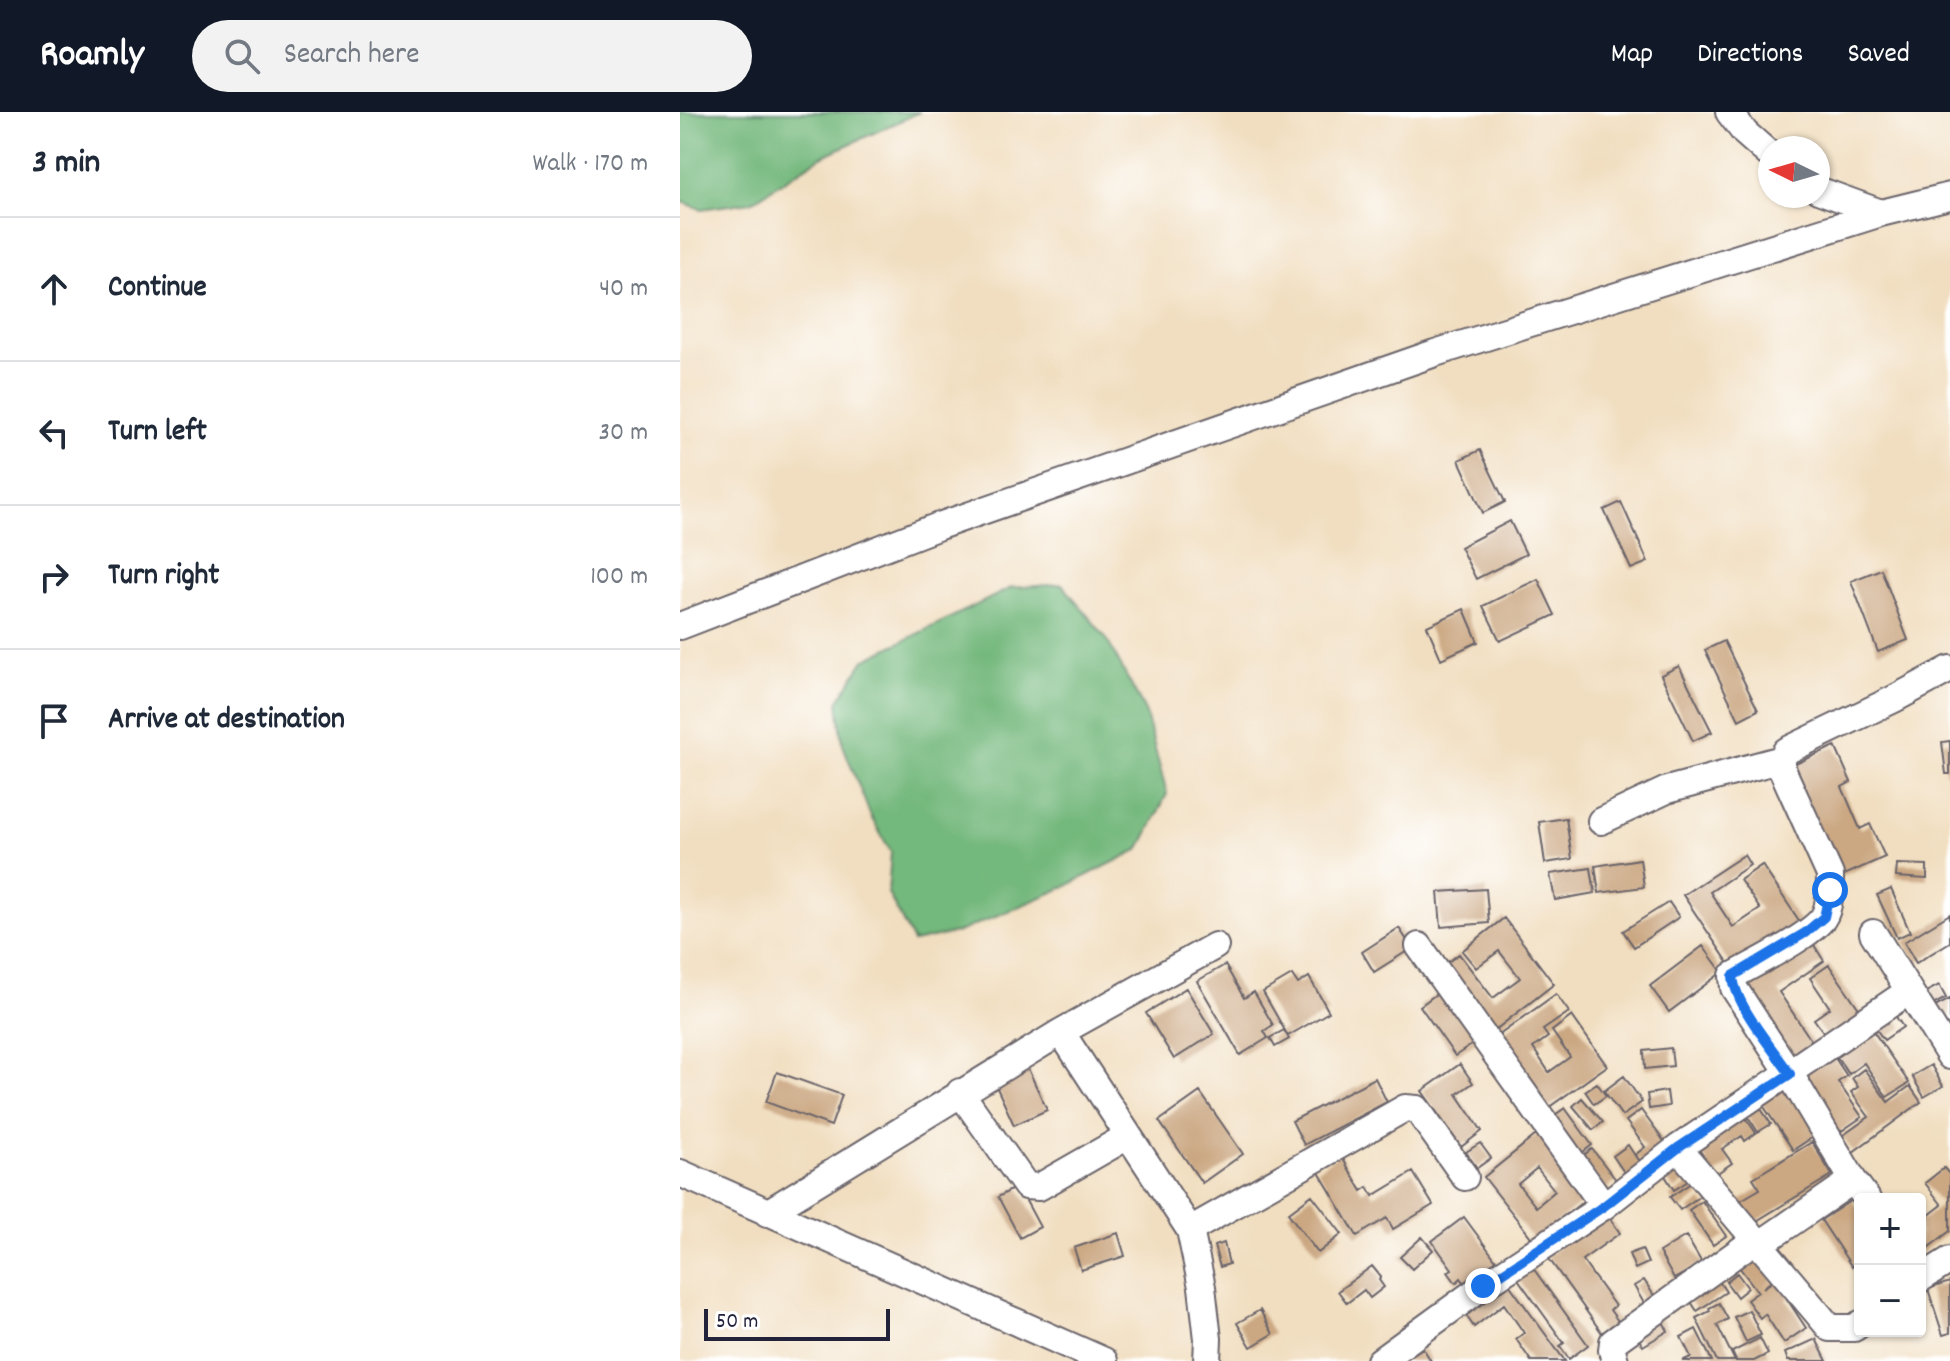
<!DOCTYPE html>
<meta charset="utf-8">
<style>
body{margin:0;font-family:Dekko,sans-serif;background:#f2f2f3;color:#1f2937}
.controls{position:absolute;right:24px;bottom:24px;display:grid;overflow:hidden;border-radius:8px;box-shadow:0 2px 6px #0004}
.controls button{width:72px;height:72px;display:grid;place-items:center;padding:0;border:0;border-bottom:2px solid #e0e1e3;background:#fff;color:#1f2937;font:40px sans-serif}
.compass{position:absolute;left:1078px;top:24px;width:72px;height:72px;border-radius:50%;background:#fff;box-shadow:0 2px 6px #0004;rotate:275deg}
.scale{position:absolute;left:24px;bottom:20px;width:186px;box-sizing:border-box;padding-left:8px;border:4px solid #22223b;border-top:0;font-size:22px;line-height:28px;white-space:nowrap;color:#22223b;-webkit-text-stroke:6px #fff;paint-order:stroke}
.stop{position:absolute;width:24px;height:24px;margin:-18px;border:6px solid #1a73e8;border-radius:50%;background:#fff}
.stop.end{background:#1a73e8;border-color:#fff;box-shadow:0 2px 8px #0008}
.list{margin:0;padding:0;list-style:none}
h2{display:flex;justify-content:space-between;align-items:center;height:104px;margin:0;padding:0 32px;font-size:34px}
h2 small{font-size:26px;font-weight:400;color:#747a83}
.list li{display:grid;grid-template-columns:52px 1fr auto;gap:24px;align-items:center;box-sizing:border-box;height:144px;padding:0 32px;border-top:2px solid #e0e1e3}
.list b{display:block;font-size:30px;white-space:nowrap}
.list em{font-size:26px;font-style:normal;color:#747a83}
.icon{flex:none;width:44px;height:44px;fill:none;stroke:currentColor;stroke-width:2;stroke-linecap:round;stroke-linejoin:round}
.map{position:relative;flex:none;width:1270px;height:1249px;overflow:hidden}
header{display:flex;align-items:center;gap:48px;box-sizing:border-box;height:112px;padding:0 40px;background:#111827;color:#fff}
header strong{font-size:38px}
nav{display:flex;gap:44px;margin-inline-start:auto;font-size:28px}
.search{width:560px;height:72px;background:#f2f2f3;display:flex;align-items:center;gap:20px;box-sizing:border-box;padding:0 28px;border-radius:44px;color:#747a83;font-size:30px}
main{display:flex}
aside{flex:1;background:#fff}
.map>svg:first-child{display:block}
.forest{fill:#73b87c;stroke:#4a6d5c;stroke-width:2}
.building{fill:#cba782;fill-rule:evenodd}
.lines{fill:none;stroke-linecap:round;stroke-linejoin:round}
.street-casing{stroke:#6a646a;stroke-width:30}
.street{stroke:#fff;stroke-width:26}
.route{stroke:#1a73e8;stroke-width:10}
</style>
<header>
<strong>Roamly</strong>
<div class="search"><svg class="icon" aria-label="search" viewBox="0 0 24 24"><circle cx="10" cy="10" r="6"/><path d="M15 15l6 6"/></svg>Search here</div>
<nav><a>Map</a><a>Directions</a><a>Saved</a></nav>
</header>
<main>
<aside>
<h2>3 min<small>Walk · 170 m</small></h2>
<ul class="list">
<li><svg class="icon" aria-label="ahead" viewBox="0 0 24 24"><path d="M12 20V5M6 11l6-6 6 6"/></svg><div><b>Continue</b></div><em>40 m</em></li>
<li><svg class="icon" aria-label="left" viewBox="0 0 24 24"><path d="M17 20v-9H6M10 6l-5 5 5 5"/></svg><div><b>Turn left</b></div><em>30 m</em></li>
<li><svg class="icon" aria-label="right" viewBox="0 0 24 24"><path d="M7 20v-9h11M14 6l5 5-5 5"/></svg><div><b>Turn right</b></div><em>100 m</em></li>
<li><svg class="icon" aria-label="arrive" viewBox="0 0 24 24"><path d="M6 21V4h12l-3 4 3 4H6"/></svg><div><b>Arrive at destination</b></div></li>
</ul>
</aside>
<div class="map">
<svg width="1270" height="1249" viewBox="0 0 1270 1249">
<rect width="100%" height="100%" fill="#fff"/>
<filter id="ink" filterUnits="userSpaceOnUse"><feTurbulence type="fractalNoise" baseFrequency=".0125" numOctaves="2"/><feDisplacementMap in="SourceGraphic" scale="16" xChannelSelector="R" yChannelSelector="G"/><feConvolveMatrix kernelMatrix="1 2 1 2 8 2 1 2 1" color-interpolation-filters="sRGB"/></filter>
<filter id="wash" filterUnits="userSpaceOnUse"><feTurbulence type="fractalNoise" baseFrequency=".006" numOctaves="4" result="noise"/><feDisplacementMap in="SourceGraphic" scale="32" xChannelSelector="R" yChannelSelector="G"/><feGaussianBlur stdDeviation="1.8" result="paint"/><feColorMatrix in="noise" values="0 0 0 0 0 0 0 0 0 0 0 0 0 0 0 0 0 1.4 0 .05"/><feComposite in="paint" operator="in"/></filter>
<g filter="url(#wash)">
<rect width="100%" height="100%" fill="#f1dec0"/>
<!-- forest -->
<path class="forest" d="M 0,0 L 240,0 L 141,45 L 71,90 L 21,97 L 0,89 Z
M 382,472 L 426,526 L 465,599 L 487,682 L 460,737 L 378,778 L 276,821 L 233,830 L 208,781 L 211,740 L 191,705 L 163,633 L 158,590 L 184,548 L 331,476 Z"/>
<g id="blocks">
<!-- building -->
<path class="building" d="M 800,338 L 825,390 L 803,401 L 779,348 Z
M 941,390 L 968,450 L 951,457 L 924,398 Z
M 830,409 L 846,442 L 796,467 L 780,435 Z
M 1201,457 L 1228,528 L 1198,540 L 1171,469 Z
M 858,467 L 875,503 L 820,529 L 803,494 Z
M 784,497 L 798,530 L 761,547 L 747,514 Z
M 1044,529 L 1078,598 L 1059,608 L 1025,538 Z
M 999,554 L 1032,620 L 1013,629 L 981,563 Z
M 1270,629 L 1270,662 L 1266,662 L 1262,630 Z
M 1155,634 L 1171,670 L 1162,675 L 1180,717 L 1190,712 L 1205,745 L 1160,765 L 1111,654 Z
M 886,706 L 892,747 L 865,751 L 859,710 Z
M 1064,743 L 1070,753 L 1030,780 L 1053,815 L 1080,797 L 1060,768 L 1082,753 L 1120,810 L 1052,856 L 1003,783 Z
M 960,747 L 964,775 L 919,781 L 915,754 Z
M 1217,752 L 1247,753 L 1247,767 L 1216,765 Z
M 911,756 L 915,781 L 875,788 L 870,762 Z
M 806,777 L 809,811 L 761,815 L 758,780 Z
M 1211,777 L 1230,820 L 1217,826 L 1197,783 Z
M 989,790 L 999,805 L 954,835 L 943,819 Z
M 1270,802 L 1270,830 L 1236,851 L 1224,830 Z
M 824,806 L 874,872 L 810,922 L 760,856 L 779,842 L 813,886 L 840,866 L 819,839 L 796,856 L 782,839 Z
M 719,816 L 732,836 L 694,860 L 682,840 Z
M 1129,825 L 1144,849 L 1099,880 L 1137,937 L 1115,952 L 1061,870 Z
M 1023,834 L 1042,860 L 989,900 L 970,874 Z
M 545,853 L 564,886 L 574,880 L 593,913 L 584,919 L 588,926 L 560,943 L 517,869 Z
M 1149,853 L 1184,904 L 1149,928 L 1134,907 L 1150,896 L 1130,866 Z
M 612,863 L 618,872 L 629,865 L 649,900 L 608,924 L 583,880 Z
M 1259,873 L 1266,886 L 1253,893 L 1246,880 Z
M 506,876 L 534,922 L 494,947 L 466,901 Z
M 763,877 L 799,928 L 775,944 L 740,894 Z
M 876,882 L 889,900 L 863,918 L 868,925 L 853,936 L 869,960 L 890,945 L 872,919 L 892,904 L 927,954 L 865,998 L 815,926 Z
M 1270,887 L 1270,928 L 1253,896 Z
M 1210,896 L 1223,915 L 1204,928 L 1191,910 Z
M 1189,913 L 1229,971 L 1207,985 L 1184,951 L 1169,962 L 1152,938 Z
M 604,918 L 609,927 L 595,935 L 590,926 Z
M 991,936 L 993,954 L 965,957 L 964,939 Z
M 1151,940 L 1167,964 L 1158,970 L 1182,1005 L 1157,1022 L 1117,964 Z
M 344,948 L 367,998 L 334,1013 L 311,963 Z
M 780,952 L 793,971 L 777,982 L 802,1019 L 781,1035 L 742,979 Z
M 1251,953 L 1263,974 L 1244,985 L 1232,964 Z
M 1184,957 L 1208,990 L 1230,974 L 1241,990 L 1173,1040 L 1162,1024 L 1189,1005 L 1171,980 L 1178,975 L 1172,966 Z
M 97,960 L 162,983 L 151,1014 L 86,990 Z
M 944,964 L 962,990 L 942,1004 L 924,979 Z
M 695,966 L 707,990 L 624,1033 L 612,1009 Z
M 1109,969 L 1142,1019 L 1113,1038 L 1080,989 Z
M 917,971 L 926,984 L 914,992 L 905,979 Z
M 987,979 L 989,994 L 969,997 L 967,982 Z
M 520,980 L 563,1042 L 522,1071 L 479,1009 Z
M 902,986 L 923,1010 L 913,1018 L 893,994 Z
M 1077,991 L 1091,1012 L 1078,1020 L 1065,1000 Z
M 885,996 L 912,1033 L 899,1043 L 872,1005 Z
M 961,998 L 989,1036 L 965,1055 L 955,1043 L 965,1035 L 946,1009 Z
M 1063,1002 L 1076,1021 L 1065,1029 L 1062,1024 L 1042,1037 L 1052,1051 L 1030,1066 L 1022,1054 L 1028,1051 L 1016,1033 Z
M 861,1019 L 911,1083 L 854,1129 L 804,1065 ZM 857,1056 L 875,1079 L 856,1095 L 838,1072 Z
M 1132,1030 L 1152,1063 L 1070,1113 L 1056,1091 L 1080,1077 L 1073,1066 Z
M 800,1031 L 811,1046 L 797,1056 L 786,1040 Z
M 948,1033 L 963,1056 L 948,1066 L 933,1044 Z
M 912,1037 L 937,1069 L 926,1078 L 901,1045 Z
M 660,1042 L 682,1079 L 688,1075 L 693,1084 L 733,1060 L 753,1093 L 713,1117 L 707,1106 L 677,1124 L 637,1057 Z
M 996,1051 L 1008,1069 L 994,1078 L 982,1059 Z
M 1264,1056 L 1270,1063 L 1270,1119 L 1240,1142 L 1240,1110 L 1262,1093 L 1245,1071 Z
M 1011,1071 L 1020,1084 L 1000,1098 L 990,1085 Z
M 338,1074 L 360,1115 L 340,1126 L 318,1085 Z
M 632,1083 L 662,1122 L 638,1141 L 608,1101 Z
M 1172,1088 L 1180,1099 L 1180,1149 L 1172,1155 L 1141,1108 Z
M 1022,1089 L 1046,1124 L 1033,1133 L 1009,1098 Z
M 926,1101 L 940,1121 L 902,1148 L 935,1194 L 930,1198 L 938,1209 L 922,1221 L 867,1144 Z
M 784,1105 L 818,1151 L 787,1174 L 781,1166 L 776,1171 L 768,1160 L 772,1157 L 752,1129 Z
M 438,1121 L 445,1144 L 401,1158 L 394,1136 Z
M 1006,1124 L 1022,1151 L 994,1167 L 979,1140 Z
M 742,1125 L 753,1138 L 732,1157 L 720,1145 Z
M 544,1131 L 549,1152 L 540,1155 L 534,1134 Z
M 1068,1136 L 1093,1168 L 1083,1176 L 1097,1167 L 1110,1185 L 1107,1187 L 1126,1216 L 1104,1231 L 1085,1202 L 1080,1206 L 1067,1188 L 1078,1180 L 1053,1147 Z
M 962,1137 L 968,1151 L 955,1157 L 949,1142 Z
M 848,1149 L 908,1233 L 889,1247 L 880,1234 L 884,1231 L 833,1160 Z
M 692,1154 L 701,1165 L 699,1168 L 704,1175 L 690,1186 L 684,1178 L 667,1191 L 658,1179 Z
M 1057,1161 L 1068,1176 L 1057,1185 L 1046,1170 Z
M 1037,1166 L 1046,1180 L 1017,1199 L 1008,1185 Z
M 826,1168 L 885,1249 L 851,1249 L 836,1227 L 844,1221 L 824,1192 L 794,1215 L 783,1199 Z
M 964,1168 L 976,1187 L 965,1193 L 954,1174 Z
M 1270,1170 L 1270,1221 L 1263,1223 L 1248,1177 Z
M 1039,1191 L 1048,1207 L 1037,1213 L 1055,1249 L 1037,1249 L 1016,1206 L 1030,1199 L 1029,1196 Z
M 580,1198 L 593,1222 L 571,1235 L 557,1211 Z
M 1069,1198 L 1081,1223 L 1066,1230 L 1054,1205 Z
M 981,1206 L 988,1219 L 963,1234 L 955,1221 Z
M 1016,1217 L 1032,1249 L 1002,1249 L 1011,1245 L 1001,1225 Z
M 1080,1226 L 1088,1242 L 1074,1249 L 1056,1249 L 1052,1240 Z
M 1136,1227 L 1147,1249 L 1108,1249 L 1105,1241 Z
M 743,1236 L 751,1249 L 722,1249 Z"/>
</g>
</g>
<g filter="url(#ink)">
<use href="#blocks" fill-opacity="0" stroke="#6a646a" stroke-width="2"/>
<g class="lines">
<defs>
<path id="street" d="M 1049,0 L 1065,21 L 1090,43
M 1138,78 L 1201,101
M 0,514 L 259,414 L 755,241 L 1201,101 L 1270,84
M 1102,647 L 1102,657 L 1150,763 C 1150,775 1150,796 1143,806 C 1129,825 1075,851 1053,864 L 1054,876 L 1110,962 L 1173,1068
M 921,709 L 987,678 L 1102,647 L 1106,639 L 1214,587 L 1270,557
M 1193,821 L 1270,944
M 739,834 L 924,1094
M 381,920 L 535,834
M 280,980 L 346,1074 L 359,1075 L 448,1024
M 998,1036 L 1150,1216 L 1174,1216 L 1180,1212
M 0,1061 L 424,1249
M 87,1101 L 381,920 L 510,1118 L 522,1175 L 528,1227 L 527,1249
M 510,1118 L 725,996 L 737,997 L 785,1065
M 1079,1133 L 1173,1068 L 1187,1087
M 1240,1167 L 1270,1148
M 700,1249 L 803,1174 L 924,1094 L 998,1036 L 1229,879
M 935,1249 L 932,1238 L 933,1230 L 1075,1128"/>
</defs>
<!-- street casing -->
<use href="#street" class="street-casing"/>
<!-- street -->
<use href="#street" class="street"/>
</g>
</g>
<g class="lines" filter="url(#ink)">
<!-- route -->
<path class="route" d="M 803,1174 L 924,1094 L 998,1036 L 1110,962 C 1093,937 1055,893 1053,864 L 1125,821 L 1144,805 L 1150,778"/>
</g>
</svg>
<div class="controls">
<button>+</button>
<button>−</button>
</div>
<svg class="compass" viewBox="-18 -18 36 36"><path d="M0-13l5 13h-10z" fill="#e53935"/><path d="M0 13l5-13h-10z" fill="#747a83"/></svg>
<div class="scale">50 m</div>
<div class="stop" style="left:1150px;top:778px"></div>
<div class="stop end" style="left:803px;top:1174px"></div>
</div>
</main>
